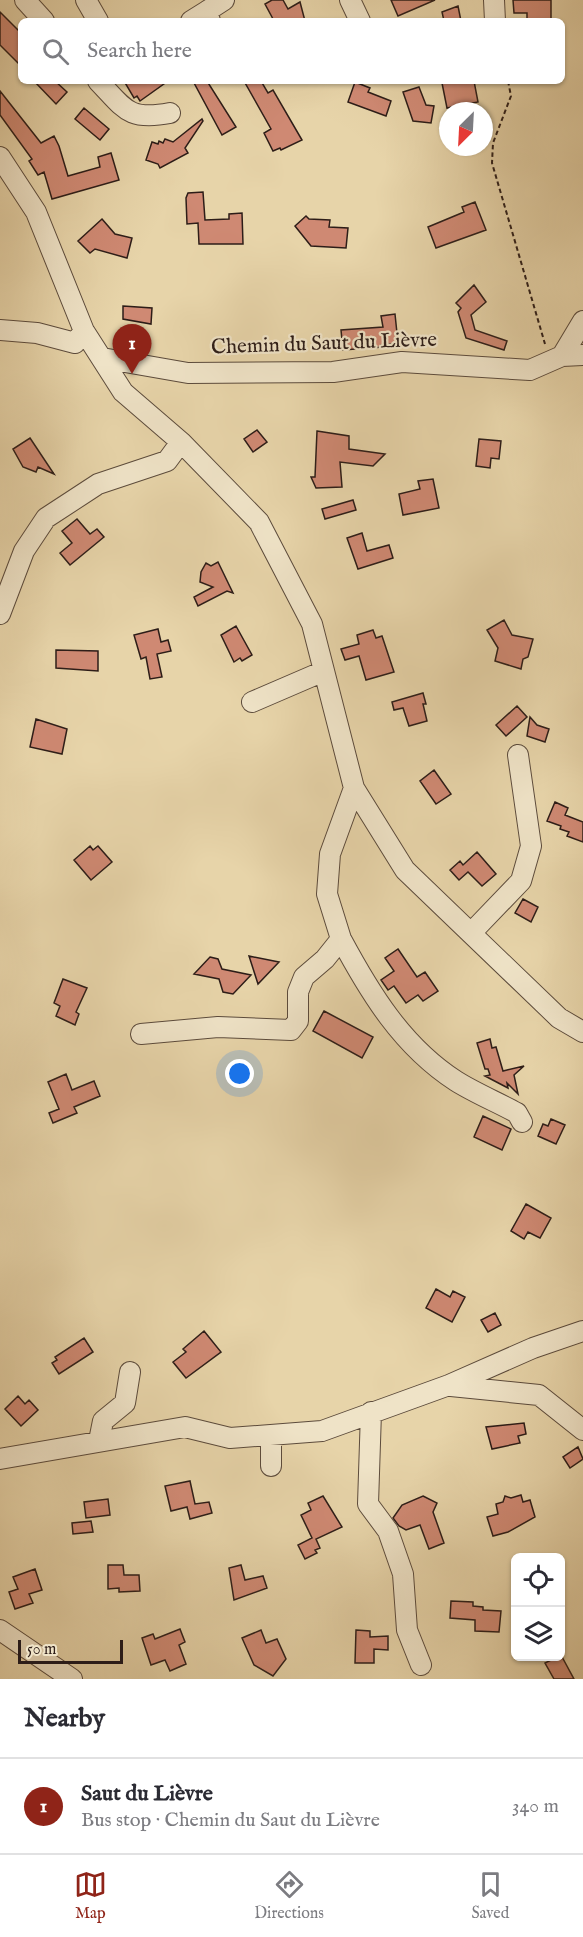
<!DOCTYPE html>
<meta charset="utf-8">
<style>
body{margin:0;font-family:"IM FELL English",serif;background:#f2f2f3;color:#2b2b33}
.controls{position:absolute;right:18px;bottom:18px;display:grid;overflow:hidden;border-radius:9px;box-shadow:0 2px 4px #0004}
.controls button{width:54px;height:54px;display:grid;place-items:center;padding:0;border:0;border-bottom:2px solid #e1e1e2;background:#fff;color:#2b2b33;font:30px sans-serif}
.compass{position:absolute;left:439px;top:102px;width:54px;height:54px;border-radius:50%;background:#fff;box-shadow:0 2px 4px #0004;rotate:204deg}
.scale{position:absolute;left:18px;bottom:15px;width:105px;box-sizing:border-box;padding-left:6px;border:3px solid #2d1d18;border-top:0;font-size:16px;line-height:21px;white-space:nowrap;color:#2d1d18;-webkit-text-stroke:4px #efe3c7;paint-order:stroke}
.you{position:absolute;left:240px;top:1074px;width:21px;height:21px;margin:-15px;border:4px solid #fff;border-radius:50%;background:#1a73e8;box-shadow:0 0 0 9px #1a73e833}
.badge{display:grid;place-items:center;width:39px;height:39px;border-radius:50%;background:#8f2418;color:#fff;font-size:20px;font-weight:700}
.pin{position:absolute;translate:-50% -50px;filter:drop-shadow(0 2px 3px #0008)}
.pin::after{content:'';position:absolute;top:32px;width:21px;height:18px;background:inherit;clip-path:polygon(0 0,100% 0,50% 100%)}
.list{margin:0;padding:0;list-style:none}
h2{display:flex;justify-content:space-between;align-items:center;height:78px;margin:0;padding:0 24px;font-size:26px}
h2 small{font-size:20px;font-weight:400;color:#7c7c81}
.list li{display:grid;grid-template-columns:39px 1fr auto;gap:18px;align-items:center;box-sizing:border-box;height:96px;padding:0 24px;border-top:2px solid #e1e1e2}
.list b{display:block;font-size:22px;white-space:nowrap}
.list p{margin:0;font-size:20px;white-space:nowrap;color:#7c7c81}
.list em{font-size:20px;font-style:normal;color:#7c7c81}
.icon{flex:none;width:33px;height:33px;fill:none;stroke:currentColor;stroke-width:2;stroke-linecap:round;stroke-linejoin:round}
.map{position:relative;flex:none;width:583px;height:1679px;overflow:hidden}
.search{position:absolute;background:#fff;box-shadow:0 2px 4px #0004;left:18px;right:18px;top:18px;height:66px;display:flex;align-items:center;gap:15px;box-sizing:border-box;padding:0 21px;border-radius:9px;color:#7c7c81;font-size:22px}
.sheet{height:174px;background:#fff}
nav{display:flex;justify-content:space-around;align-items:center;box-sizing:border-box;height:84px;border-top:2px solid #e1e1e2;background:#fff;font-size:16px;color:#7c7c81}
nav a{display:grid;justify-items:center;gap:3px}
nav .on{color:#8f2418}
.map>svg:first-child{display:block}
.building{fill:#cf8973;stroke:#2d1d18;stroke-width:1.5}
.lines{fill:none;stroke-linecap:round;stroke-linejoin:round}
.minor-casing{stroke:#5c4b3c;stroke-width:22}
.path{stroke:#2d1d18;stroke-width:2;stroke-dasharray:4.5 3;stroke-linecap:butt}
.minor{stroke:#efe3c7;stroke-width:20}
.labels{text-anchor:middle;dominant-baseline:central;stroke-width:4.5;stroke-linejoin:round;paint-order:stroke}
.street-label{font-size:21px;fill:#2d1d18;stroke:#efe3c7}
</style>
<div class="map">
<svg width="583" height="1679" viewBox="0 0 583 1679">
<rect width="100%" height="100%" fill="#e7d4a9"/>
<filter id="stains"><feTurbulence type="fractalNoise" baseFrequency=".00333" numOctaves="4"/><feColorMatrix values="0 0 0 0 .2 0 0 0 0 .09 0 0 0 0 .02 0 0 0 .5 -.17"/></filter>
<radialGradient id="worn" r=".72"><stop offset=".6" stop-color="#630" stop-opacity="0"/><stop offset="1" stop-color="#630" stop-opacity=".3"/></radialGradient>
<!-- building -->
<path class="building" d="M 272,0 L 283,0 L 288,9 L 300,2 L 305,21 L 270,21 L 273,19 L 265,4 Z
M 391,0 L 435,0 L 398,16 Z
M 513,0 L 551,0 L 551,20 L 527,19 L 527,13 L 514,13 Z
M 458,6 L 461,21 L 444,21 L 442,12 Z
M 0,12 L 21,33 L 21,66 L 0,45 Z
M 34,81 L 55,81 L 67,92 L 56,104 Z
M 124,81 L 168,81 L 140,101 L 137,96 L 134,98 Z
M 193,81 L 207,81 L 236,127 L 222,135 Z
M 244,81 L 261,81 L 268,93 L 273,90 L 302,140 L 281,150 L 280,148 L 273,151 L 264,133 L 271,129 Z
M 454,81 L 474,81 L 478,102 L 447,108 L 442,83 Z
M 355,82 L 370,88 L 368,92 L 391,101 L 386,116 L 348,102 Z
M 419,87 L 426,105 L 434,106 L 431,123 L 413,121 L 403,92 Z
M 0,91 L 41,143 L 54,136 L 59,146 L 68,176 L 100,167 L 98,157 L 111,153 L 119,180 L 52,199 L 44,172 L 38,175 L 29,161 L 32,159 L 0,115 Z
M 84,108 L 109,129 L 100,140 L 75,119 Z
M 202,119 L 203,121 L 185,148 L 188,153 L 160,168 L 158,164 L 146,160 L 152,142 L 158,144 L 159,141 L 163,143 L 165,139 L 173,142 Z
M 203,192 L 205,220 L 229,219 L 229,214 L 242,213 L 243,244 L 199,244 L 198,223 L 187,224 L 186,198 L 188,193 Z
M 475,202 L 486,230 L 436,248 L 428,227 L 464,212 L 462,207 Z
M 306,216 L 309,219 L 330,220 L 329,227 L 348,228 L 346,248 L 311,246 L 295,226 Z
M 102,219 L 115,234 L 132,238 L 127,258 L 95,249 L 90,253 L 78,241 Z
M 474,285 L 486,302 L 471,315 L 475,330 L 507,341 L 504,350 L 466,338 L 458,312 L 461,308 L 456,303 Z
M 123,306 L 152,308 L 151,324 L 123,319 Z
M 395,314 L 398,343 L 381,345 L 382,347 L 343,350 L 341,330 L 383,327 L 381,316 Z
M 257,430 L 267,442 L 253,452 L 244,439 Z
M 317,431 L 349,436 L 349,449 L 385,454 L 373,466 L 340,462 L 342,487 L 316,488 L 311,477 L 315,477 Z
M 30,438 L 54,474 L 38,467 L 36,472 L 23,467 L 13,449 Z
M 479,439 L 501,441 L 499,459 L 491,458 L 490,468 L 476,466 Z
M 433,479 L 439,508 L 403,515 L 399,494 L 420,489 L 418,481 Z
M 353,500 L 356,510 L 325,519 L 322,509 Z
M 77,519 L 90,534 L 97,529 L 104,537 L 70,565 L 60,553 L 72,543 L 62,531 Z
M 362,533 L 367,551 L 389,545 L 393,558 L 358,569 L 347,538 Z
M 218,562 L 233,593 L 227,591 L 198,606 L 194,597 L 213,587 L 200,582 L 201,572 L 206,563 L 211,566 Z
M 504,620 L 512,635 L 533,639 L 528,657 L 523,659 L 521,669 L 495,661 L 498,648 L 487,630 Z
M 236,626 L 252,655 L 242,661 L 240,658 L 234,662 L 221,635 Z
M 158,629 L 161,642 L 168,640 L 171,651 L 157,654 L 162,677 L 150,679 L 146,657 L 141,659 L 134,635 Z
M 373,630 L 376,638 L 382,636 L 394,672 L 366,680 L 359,656 L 345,660 L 341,649 L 359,644 L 357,635 Z
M 56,650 L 98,651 L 98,671 L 56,668 Z
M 423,693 L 426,704 L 423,704 L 427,721 L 409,726 L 403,708 L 394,710 L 392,702 Z
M 517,706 L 527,717 L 506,736 L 496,725 Z
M 530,717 L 537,725 L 549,729 L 545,742 L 527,736 Z
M 36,719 L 67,729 L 62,754 L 30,747 Z
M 434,770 L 451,794 L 436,804 L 420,781 Z
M 555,802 L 568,808 L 565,815 L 583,822 L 583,842 L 567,836 L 569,832 L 560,829 L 561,826 L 547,821 Z
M 90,846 L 93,850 L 98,846 L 112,862 L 91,880 L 74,860 Z
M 477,852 L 496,874 L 482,886 L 468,872 L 459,880 L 450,870 L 460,861 L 463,865 Z
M 523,899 L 538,907 L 531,922 L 515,913 Z
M 398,949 L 417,977 L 425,972 L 438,991 L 423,1001 L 418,995 L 406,1003 L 394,986 L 388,990 L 381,980 L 394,971 L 385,958 Z
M 249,956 L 279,962 L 258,984 Z
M 210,957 L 218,959 L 222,969 L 251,975 L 233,994 L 223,992 L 219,979 L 194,974 Z
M 63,979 L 87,988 L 76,1012 L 79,1014 L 75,1025 L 56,1016 L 60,1006 L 54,1003 Z
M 324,1011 L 373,1037 L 362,1058 L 313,1031 Z
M 490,1039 L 492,1048 L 496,1047 L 503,1071 L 524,1066 L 514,1075 L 518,1094 L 507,1083 L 508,1088 L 485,1076 L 490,1075 L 488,1069 L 485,1069 L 477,1043 Z
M 66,1074 L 72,1090 L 94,1081 L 100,1096 L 74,1107 L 77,1113 L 53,1123 L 49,1113 L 59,1109 L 48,1082 Z
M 483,1116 L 511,1129 L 502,1150 L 474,1137 Z
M 551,1119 L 565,1125 L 556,1144 L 538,1136 L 543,1124 L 548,1126 Z
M 526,1204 L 551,1218 L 540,1238 L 528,1232 L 524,1239 L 511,1231 Z
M 436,1289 L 450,1297 L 453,1291 L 465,1297 L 452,1322 L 426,1308 Z
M 495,1313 L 501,1325 L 488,1332 L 481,1320 Z
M 204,1331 L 221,1352 L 186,1378 L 173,1362 L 186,1352 L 183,1349 Z
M 84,1338 L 93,1352 L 59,1374 L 52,1363 L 57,1360 L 55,1357 Z
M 18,1396 L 25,1404 L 29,1400 L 38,1410 L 21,1426 L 5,1409 Z
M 524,1423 L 526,1434 L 518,1436 L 520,1443 L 492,1449 L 486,1427 Z
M 578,1447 L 583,1459 L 570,1468 L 563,1457 Z
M 190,1481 L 195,1504 L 209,1502 L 212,1513 L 190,1519 L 187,1507 L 171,1511 L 165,1486 Z
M 521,1495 L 523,1502 L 530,1500 L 535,1517 L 508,1532 L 493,1536 L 487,1517 L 498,1514 L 496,1504 L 503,1502 L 505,1496 L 511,1498 Z
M 323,1496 L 342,1527 L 316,1539 L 320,1548 L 315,1550 L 317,1553 L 305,1559 L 298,1545 L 312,1538 L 301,1515 L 311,1510 L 308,1503 Z
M 423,1496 L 437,1503 L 433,1512 L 444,1543 L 429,1549 L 420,1525 L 406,1530 L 399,1526 L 393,1518 L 402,1505 Z
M 108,1499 L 110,1515 L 86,1518 L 84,1502 Z
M 91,1521 L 93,1532 L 73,1534 L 72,1523 Z
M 108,1565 L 123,1565 L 124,1575 L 139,1575 L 140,1591 L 119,1592 L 119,1588 L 108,1589 Z
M 241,1565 L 245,1580 L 263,1576 L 267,1588 L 234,1600 L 229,1568 Z
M 35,1569 L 42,1590 L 29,1594 L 33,1603 L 15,1609 L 9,1592 L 18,1589 L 13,1577 Z
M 451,1601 L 473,1602 L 473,1606 L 483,1607 L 483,1610 L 501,1611 L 499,1632 L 475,1631 L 475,1620 L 450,1618 Z
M 180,1629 L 185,1642 L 179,1645 L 186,1664 L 170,1671 L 165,1660 L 151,1665 L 142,1638 L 153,1634 L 155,1639 Z
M 261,1630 L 266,1643 L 277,1639 L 286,1659 L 273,1676 L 254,1665 L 242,1638 Z
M 356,1630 L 370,1631 L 370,1637 L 388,1636 L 388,1650 L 374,1649 L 374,1663 L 355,1663 Z
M 561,1655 L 574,1679 L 554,1679 L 545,1663 Z"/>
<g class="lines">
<defs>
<path id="minor" d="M 25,0 L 44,21
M 86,0 L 98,21
M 350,0 L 360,21
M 494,0 L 495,21
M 191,21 L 207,11
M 210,21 L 207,11 L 224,0
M 98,81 C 125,109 128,121 170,113
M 0,157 L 36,212 L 84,331 L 123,392 L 181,442 L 259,522 L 312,624 L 354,788 L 405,870 L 559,1018 L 583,1032
M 0,330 L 37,333 L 75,343 L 84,331
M 562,356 L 583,321
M 102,358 L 188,373 L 333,372 L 402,362 L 530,370 L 562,356 L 583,355
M 0,614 L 24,551 L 46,518 L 98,484 L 167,461 L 181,442
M 252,702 L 324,671
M 471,933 L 521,881 L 531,846 L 518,755
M 341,939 C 370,993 402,1046 456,1081 C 475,1093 497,1102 517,1113 L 522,1122
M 141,1034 L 218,1027 L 291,1030 L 298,1021 L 298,992 L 304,977 L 325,959 L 341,939 L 327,894 L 330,854 L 354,788
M 451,1386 L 539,1395 L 583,1430
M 371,1412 L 368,1504 L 388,1531 L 403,1574 L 407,1630 L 421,1665
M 271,1435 L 271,1466
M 99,1441 L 103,1421 L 125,1403 L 130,1372
M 0,1459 L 185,1427 L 230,1438 L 322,1431 L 449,1385 L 533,1348 L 583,1331
M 0,1630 L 72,1679"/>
</defs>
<!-- minor casing -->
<use href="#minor" class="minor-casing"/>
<!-- path -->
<path class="path" d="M 508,81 L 511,96 L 493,143 L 492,163 L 545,344"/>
<!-- minor -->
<use href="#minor" class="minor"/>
</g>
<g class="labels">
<!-- street labels -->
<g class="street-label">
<text transform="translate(324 344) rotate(-2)">Chemin du Saut du Lièvre</text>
</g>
</g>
<rect width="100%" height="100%" filter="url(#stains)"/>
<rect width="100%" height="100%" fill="url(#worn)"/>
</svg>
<div class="controls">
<button><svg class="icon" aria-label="locate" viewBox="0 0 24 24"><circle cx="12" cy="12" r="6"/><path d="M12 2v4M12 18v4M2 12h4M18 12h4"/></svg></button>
<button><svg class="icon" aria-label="layers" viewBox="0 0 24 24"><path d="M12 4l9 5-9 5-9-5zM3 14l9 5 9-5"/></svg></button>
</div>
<svg class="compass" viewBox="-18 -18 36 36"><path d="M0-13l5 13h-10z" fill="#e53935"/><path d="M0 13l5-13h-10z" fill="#7c7c81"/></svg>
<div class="scale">50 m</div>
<div class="you"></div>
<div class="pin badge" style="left:132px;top:374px">1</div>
<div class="search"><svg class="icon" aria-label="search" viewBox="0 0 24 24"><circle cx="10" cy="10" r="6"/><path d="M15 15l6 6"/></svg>Search here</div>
</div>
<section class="sheet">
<h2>Nearby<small></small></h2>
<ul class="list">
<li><span class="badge">1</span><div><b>Saut du Lièvre</b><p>Bus stop · Chemin du Saut du Lièvre</p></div><em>340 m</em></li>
</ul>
</section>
<nav>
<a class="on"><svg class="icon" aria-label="map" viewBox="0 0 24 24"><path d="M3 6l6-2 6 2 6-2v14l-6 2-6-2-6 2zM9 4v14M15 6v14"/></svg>Map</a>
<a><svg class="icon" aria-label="directions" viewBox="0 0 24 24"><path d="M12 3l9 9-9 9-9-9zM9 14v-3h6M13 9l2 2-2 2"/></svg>Directions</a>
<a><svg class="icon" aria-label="saved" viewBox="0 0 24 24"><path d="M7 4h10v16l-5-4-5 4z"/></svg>Saved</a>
</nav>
